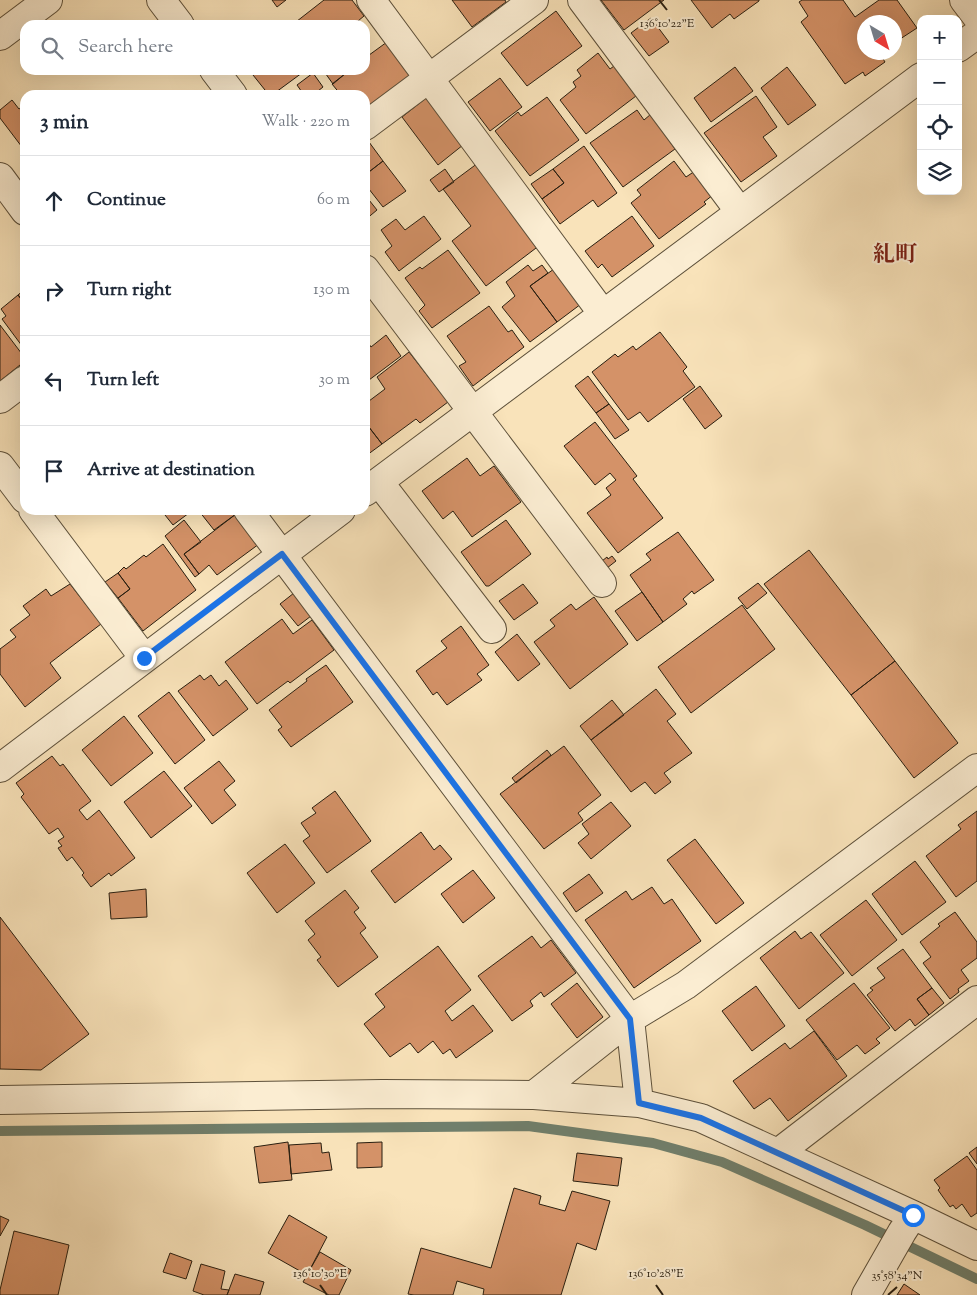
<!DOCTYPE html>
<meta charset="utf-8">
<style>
body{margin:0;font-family:"Sorts Mill Goudy","Noto Serif JP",serif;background:#f2f2f3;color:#1f2937}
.controls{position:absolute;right:15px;top:15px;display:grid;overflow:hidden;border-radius:10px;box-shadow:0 5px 20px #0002}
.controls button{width:45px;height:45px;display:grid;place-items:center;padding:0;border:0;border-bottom:1px solid #e0e1e3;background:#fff;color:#1f2937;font:25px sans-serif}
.compass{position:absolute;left:857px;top:15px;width:45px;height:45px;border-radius:50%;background:#fff;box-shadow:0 5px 20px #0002;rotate:142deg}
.stop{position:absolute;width:15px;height:15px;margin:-11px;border:4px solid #1a73e8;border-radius:50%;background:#fff}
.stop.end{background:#1a73e8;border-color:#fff;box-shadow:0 1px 5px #0008}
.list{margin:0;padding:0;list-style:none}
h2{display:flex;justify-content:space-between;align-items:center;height:65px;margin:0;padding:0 20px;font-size:21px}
h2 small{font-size:16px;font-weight:400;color:#747a83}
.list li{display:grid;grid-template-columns:32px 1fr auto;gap:15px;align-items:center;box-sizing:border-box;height:90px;padding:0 20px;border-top:1px solid #e0e1e3}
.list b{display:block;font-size:19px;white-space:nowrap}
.list em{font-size:16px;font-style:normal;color:#747a83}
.icon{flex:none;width:28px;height:28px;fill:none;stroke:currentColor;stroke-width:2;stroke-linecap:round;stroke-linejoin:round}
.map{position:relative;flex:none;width:977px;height:1295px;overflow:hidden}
.search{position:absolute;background:#fff;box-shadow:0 5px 20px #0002;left:20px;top:20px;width:350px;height:55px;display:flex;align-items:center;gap:12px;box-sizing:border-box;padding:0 18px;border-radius:15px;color:#747a83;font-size:19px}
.panel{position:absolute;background:#fff;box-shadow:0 5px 20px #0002;left:20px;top:90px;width:350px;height:425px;border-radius:15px}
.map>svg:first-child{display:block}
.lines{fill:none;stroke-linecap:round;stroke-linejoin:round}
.stream{stroke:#707f6c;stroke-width:10}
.building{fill:#d49268;stroke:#291f10}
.minor-casing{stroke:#5d503a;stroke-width:30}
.minor{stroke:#fbedd2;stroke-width:28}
.route{stroke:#1a73e8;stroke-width:6}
.ticks{fill:none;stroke:#291f10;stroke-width:2}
.labels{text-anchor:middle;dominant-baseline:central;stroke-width:4;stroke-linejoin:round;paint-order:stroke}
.quarter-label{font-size:22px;font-weight:bold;fill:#7a1f14;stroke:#fbedd2}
.ticks-label{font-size:12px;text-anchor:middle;fill:#291f10;stroke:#fbedd2;stroke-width:4;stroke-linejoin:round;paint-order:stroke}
</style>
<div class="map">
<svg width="977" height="1295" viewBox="0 0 977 1295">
<rect width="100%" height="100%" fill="#f9e3ba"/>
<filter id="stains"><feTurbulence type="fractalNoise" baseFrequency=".004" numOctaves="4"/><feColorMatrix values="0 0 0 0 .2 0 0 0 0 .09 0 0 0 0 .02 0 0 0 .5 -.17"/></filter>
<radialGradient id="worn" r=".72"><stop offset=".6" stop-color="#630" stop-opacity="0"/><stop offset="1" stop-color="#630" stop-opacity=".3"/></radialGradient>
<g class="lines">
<!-- stream -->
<path class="stream" d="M 0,1131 L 528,1126 L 653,1143 L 722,1162 L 865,1225 L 977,1279"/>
</g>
<!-- building -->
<path class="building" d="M 272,0 L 286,0 L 277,7 Z
M 324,0 L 352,0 L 364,16 L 358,21 L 361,25 L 292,25 Z
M 452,0 L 505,0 L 506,2 L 472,27 Z
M 601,0 L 664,0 L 624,30 Z
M 691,0 L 759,0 L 759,1 L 734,19 L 730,14 L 712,28 Z
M 802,0 L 843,0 L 855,17 L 879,0 L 897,0 L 917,28 L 894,43 L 894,22 L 864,22 L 864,52 L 881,52 L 880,54 L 885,62 L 865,76 L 863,72 L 845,84 L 801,22 L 808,16 L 799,2 Z
M 556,11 L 582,46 L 527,86 L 501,53 Z
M 651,18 L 669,42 L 649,56 L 631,33 Z
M 387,42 L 412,74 L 365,111 L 365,95 L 341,95 L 332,84 L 350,70 L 365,70 L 365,58 Z
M 598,53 L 610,69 L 614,66 L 636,96 L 586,134 L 560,100 L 576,87 L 573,82 L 581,76 L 577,70 Z
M 735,67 L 753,91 L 711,122 L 694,98 Z
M 787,67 L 816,105 L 788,125 L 761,88 Z
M 249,70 L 306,70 L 272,95 L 269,95 Z
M 323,70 L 344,70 L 346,73 L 333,84 Z
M 313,73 L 323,87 L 313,95 L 304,95 L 297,85 Z
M 500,78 L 522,107 L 490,131 L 468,102 Z
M 756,96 L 777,127 L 763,137 L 777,156 L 741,182 L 704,133 Z
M 547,97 L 579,140 L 530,176 L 495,131 L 518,112 L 521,116 Z
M 426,98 L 463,145 L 438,165 L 402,117 Z
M 12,100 L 19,109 L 25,105 L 24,103 L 25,102 L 25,151 L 0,118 L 0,110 Z
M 637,110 L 644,120 L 651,114 L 675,149 L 623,187 L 590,143 Z
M 369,142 L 383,161 L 365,175 L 365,145 Z
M 584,146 L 617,193 L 598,207 L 593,200 L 560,224 L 542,199 L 564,183 L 553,169 Z
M 383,161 L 406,191 L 383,207 L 365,184 L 365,175 Z
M 674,161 L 686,177 L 695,171 L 713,195 L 704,202 L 706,204 L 659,239 L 631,203 L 641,195 L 637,190 Z
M 478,163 L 540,245 L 486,286 L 452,241 L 471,226 L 443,189 Z
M 445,169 L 454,182 L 439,192 L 430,180 Z
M 553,169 L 564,183 L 542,199 L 531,184 Z
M 365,195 L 377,210 L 365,220 Z
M 424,216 L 441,239 L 399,271 L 385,252 L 392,246 L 381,230 L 396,219 L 405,230 Z
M 632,216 L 654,246 L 612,277 L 602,264 L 598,268 L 585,251 Z
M 448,250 L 480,293 L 432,328 L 419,311 L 425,305 L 405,278 L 420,267 L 422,269 Z
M 528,265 L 533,271 L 542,265 L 548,273 L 530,286 L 557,322 L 530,342 L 502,307 L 515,296 L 506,282 Z
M 554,269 L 581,304 L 557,322 L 530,286 Z
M 25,289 L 25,304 L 18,295 Z
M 18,295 L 25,304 L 25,350 L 2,319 L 6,316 L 1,309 Z
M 489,306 L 508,332 L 512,330 L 524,347 L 473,386 L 459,366 L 466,362 L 447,336 Z
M 0,325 L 25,358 L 25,361 L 0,381 Z
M 660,332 L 687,367 L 683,371 L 695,387 L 648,422 L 640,412 L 628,420 L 592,372 L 615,354 L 618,357 L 633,346 L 636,350 Z
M 386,335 L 401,356 L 365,383 L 365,343 L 367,341 L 371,347 Z
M 409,352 L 448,402 L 420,423 L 416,419 L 382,444 L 365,422 L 365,404 L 385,389 L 377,377 Z
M 588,376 L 609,404 L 596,413 L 575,386 Z
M 700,386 L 722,416 L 705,429 L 683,399 Z
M 609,404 L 629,430 L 615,439 L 596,413 Z
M 365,422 L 382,444 L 367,455 L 365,452 Z
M 595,422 L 637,476 L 633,479 L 663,518 L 618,553 L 587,513 L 611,495 L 606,488 L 616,480 L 610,473 L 595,485 L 564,446 Z
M 467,458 L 480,476 L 494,466 L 521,502 L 472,537 L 453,511 L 443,519 L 422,491 Z
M 161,510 L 193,510 L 173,525 Z
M 200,510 L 233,510 L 236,514 L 214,530 L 199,511 Z
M 236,514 L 259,544 L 217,575 L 209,565 L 199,574 L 184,554 Z
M 184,520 L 201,542 L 184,554 L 199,574 L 195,577 L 165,536 Z
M 506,520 L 531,554 L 489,586 L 486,586 L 461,552 Z
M 678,532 L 714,580 L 694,594 L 692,591 L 683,599 L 687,604 L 663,622 L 630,575 L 651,560 L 646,554 Z
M 163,544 L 196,590 L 143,631 L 118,598 L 130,589 L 118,573 L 124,567 L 126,569 L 144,555 L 146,557 Z
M 809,550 L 895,661 L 851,695 L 764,584 Z
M 612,556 L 616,561 L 607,568 L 602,561 L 607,557 L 608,559 Z
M 118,573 L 130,589 L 118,598 L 105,582 Z
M 758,583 L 767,593 L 747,609 L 738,598 Z
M 70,584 L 101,624 L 50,663 L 61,678 L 25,707 L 0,674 L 0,649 L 16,637 L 10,630 L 30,615 L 23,606 L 46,589 L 51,596 Z
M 523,584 L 538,603 L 514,620 L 499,601 Z
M 642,592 L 663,622 L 637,641 L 615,611 Z
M 294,593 L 311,616 L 298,626 L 280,604 Z
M 594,597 L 628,644 L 570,689 L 534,642 L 555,626 L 550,620 L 571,604 L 576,610 Z
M 742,605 L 775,649 L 691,713 L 658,667 Z
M 282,619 L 293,634 L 312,620 L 334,650 L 290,683 L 288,681 L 257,704 L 225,662 Z
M 461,626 L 489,665 L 477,674 L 482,680 L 447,705 L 437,692 L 433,695 L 416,671 L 447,648 L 441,641 Z
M 517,634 L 540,664 L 518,681 L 495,652 Z
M 895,661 L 958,743 L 914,778 L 851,695 Z
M 326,665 L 353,702 L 291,747 L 278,730 L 282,727 L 269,710 L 307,681 L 306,679 Z
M 200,675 L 204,680 L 211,675 L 219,686 L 226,680 L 248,709 L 213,736 L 178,691 Z
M 656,689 L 676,714 L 667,721 L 692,753 L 664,773 L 671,782 L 655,794 L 645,782 L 631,792 L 591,740 Z
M 169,692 L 205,740 L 175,764 L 138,716 Z
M 612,700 L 624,715 L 591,740 L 580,726 Z
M 124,716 L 153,753 L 111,786 L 82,750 Z
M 564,746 L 601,795 L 578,813 L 583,820 L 544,849 L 500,794 Z
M 547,750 L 551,755 L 516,783 L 512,778 Z
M 52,756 L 60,766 L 63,764 L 91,801 L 79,810 L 87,820 L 99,810 L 135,858 L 111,876 L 109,873 L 91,887 L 82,875 L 84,873 L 72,857 L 67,861 L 58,848 L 62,846 L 58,841 L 64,837 L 58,828 L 49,834 L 21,797 L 24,794 L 16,783 Z
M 219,761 L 235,781 L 224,790 L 236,805 L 212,824 L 184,788 Z
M 164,771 L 192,806 L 151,838 L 124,802 Z
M 335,791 L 371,841 L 327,873 L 303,841 L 310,836 L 301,823 L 316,813 L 312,808 Z
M 611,802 L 631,826 L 591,859 L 578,843 L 589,834 L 582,824 Z
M 977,811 L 977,881 L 956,897 L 926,856 L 961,829 L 958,825 Z
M 421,832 L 434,850 L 440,845 L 452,859 L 395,903 L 371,871 Z
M 695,839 L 744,903 L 716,924 L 667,860 Z
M 285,844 L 315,883 L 277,913 L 247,873 Z
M 915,861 L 946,902 L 902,935 L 872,894 Z
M 473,870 L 495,898 L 463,923 L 441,894 Z
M 589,874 L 603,893 L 576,912 L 563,893 Z
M 652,887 L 664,904 L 672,899 L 701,941 L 634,988 L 585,920 L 626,891 L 632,900 Z
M 146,889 L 147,917 L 111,919 L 109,893 Z
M 345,890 L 359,908 L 354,912 L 366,928 L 360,933 L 378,957 L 338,987 L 317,960 L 321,957 L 308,940 L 315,934 L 305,921 Z
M 866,900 L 897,940 L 852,976 L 820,935 Z
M 955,912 L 977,942 L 977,958 L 961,970 L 969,981 L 958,989 L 959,992 L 950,999 L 923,963 L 931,957 L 920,942 L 940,926 L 938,924 Z
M 0,917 L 89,1034 L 41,1070 L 0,1069 Z
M 795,931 L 801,939 L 811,932 L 844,973 L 799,1009 L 760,958 Z
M 532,936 L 541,948 L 551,940 L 576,973 L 544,997 L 541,992 L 530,1001 L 533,1006 L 512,1021 L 478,976 Z
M 438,946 L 471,990 L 445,1011 L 452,1021 L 473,1005 L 493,1031 L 456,1058 L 450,1049 L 443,1054 L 433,1041 L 418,1053 L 410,1043 L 390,1057 L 364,1024 L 385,1007 L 375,994 Z
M 903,949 L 932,988 L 917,999 L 929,1015 L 915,1026 L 910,1019 L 895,1031 L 867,995 L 873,990 L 870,988 L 885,978 L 877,968 Z
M 577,983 L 603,1017 L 577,1038 L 551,1004 Z
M 854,983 L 890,1028 L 876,1039 L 880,1043 L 865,1054 L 857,1045 L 837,1060 L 806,1020 Z
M 756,986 L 785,1026 L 752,1051 L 722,1011 Z
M 932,988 L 944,1003 L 929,1015 L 917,999 Z
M 814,1031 L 847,1076 L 788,1121 L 770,1098 L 754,1109 L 733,1081 L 785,1043 L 790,1049 Z
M 288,1142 L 292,1180 L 259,1183 L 254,1147 Z
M 382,1142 L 382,1167 L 357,1168 L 357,1143 Z
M 321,1143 L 322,1153 L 329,1152 L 332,1170 L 291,1174 L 289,1145 Z
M 977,1147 L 977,1164 L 969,1153 Z
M 577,1153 L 622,1158 L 618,1186 L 573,1181 Z
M 967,1156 L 977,1170 L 977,1213 L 971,1217 L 962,1204 L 956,1209 L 953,1205 L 950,1207 L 938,1190 L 940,1188 L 934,1180 Z
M 514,1188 L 541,1196 L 539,1204 L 565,1211 L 572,1191 L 610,1201 L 596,1250 L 577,1243 L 561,1295 L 483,1295 L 484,1289 L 457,1281 L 453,1295 L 414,1295 L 408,1294 L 421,1248 L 491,1268 Z
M 289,1215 L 327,1237 L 307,1275 L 268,1253 Z
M 0,1216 L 9,1220 L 0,1236 Z
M 14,1231 L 69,1245 L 58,1295 L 0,1295 L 0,1290 Z
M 320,1252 L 351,1270 L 339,1295 L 329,1295 L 303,1282 Z
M 170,1253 L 192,1261 L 186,1279 L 163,1272 Z
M 201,1264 L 225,1271 L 221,1289 L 229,1290 L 227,1295 L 204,1295 L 193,1291 Z
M 235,1274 L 264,1282 L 260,1295 L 227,1295 Z
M 904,1284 L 920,1295 L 897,1295 Z"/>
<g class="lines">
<defs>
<path id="minor" d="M 161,0 L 180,25
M 371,0 L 603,314
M 582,0 L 740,212
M 964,0 L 977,17
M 0,36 L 48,0
M 958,48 L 977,34
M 214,70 L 233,95
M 365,126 L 534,0
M 0,177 L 25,211
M 365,269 L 602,583
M 0,399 L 25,380
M 0,466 L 25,499
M 379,482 L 492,629
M 365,492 L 921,77
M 33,510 L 144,658
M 248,510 L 630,1019 L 639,1103
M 0,768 L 341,510
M 534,1095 L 630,1019 L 686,985 L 977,768
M 0,1100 L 382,1094 L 534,1095 L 639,1103 L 701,1118 L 913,1215 L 977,1246
M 778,1153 L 977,1000
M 866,1295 L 902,1232 L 913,1215"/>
</defs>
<!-- minor casing -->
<use href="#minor" class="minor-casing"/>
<!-- minor -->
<use href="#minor" class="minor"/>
</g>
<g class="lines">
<!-- route -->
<path class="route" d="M 144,658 L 282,554 L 630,1019 L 639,1103 L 701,1118 L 913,1215"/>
</g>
<!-- ticks -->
<path class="ticks" d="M 659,0 L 667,10M 320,1285 L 327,1295M 656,1285 L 663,1295M 888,1295 L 897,1287"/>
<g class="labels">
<!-- quarter labels -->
<g class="quarter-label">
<text x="895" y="256">糺町</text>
</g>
</g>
<g class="ticks-label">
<text x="667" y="27">136°10'22"E</text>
<text x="320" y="1277">136°10'30"E</text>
<text x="656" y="1277">136°10'28"E</text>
<text x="897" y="1279">35°58'34"N</text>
</g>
<rect width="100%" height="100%" filter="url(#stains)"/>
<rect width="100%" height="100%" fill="url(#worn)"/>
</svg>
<div class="controls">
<button>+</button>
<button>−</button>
<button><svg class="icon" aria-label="locate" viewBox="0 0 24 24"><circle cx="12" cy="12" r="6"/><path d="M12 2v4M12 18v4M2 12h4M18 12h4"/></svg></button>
<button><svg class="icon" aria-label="layers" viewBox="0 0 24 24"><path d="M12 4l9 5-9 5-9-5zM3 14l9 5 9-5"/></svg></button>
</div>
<svg class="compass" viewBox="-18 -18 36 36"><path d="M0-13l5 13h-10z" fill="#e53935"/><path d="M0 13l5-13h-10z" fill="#747a83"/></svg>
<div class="stop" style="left:913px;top:1215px"></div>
<div class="stop end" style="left:144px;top:658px"></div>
<div class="search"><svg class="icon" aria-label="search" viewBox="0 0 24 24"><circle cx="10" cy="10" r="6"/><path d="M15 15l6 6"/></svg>Search here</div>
<section class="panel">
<h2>3 min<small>Walk · 220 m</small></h2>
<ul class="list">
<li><svg class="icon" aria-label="ahead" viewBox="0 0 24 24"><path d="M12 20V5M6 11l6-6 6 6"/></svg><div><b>Continue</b></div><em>60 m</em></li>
<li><svg class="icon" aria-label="right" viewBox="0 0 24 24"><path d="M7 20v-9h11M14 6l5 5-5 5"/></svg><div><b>Turn right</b></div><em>130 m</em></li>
<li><svg class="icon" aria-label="left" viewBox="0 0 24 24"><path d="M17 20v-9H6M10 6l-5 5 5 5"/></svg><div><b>Turn left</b></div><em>30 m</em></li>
<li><svg class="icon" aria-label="arrive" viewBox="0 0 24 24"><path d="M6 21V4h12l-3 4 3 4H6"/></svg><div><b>Arrive at destination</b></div></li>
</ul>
</section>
</div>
